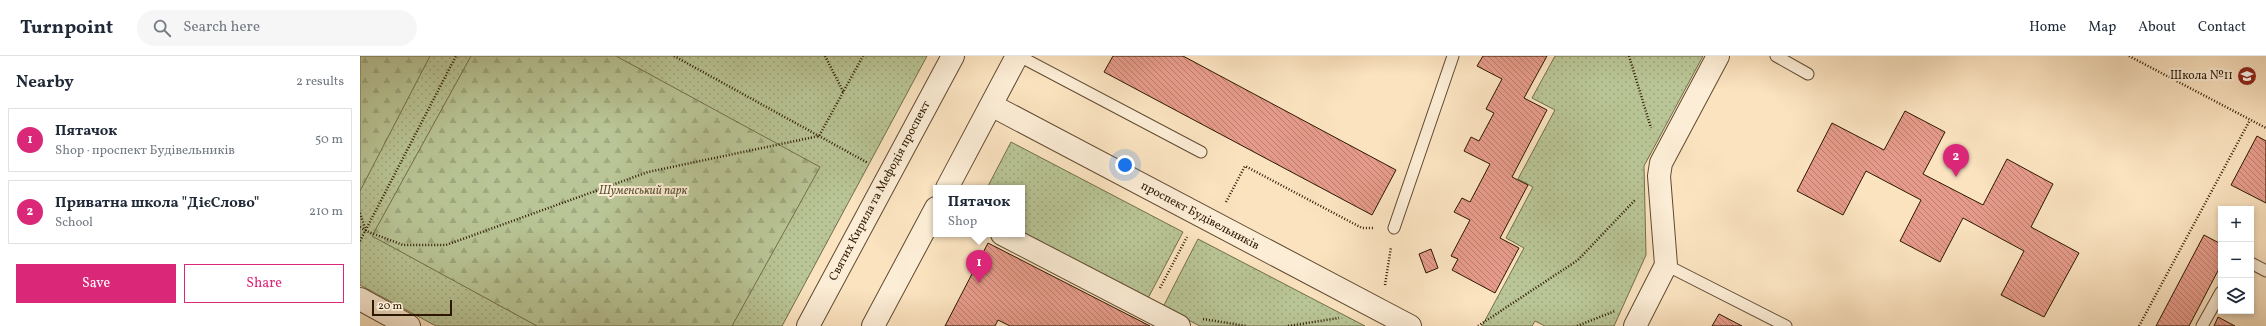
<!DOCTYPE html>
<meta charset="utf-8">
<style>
body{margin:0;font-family:Vollkorn,serif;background:#f6f6f7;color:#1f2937}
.controls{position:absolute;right:12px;bottom:12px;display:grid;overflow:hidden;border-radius:0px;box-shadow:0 2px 6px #0003}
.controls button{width:36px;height:36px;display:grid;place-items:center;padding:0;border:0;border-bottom:1px solid #e0e1e3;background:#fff;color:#1f2937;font:20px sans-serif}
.scale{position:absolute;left:12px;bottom:10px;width:80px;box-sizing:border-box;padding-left:4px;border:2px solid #2c1700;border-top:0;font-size:11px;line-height:14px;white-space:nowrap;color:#2c1700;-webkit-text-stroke:3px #fcedd6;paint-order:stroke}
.you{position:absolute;left:765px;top:109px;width:14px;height:14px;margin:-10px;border:3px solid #fff;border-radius:50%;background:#1a73e8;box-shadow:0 0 0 6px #1a73e833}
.badge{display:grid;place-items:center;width:26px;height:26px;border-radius:50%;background:#db2777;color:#fff;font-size:13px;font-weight:700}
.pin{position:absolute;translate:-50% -33px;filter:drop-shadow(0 1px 2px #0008)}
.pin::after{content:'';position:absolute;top:21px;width:14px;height:12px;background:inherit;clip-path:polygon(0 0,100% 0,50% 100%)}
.popup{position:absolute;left:573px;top:129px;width:92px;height:52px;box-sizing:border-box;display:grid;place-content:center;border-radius:0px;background:#fff;filter:drop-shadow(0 1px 3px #0005);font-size:13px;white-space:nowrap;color:#747a83}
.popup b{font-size:15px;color:#1f2937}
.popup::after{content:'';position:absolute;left:50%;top:100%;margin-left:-8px;border:8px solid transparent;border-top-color:#fff}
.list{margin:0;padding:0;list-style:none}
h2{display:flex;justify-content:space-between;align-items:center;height:52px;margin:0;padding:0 16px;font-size:17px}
h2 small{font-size:13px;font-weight:400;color:#747a83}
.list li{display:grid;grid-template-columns:26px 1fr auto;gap:12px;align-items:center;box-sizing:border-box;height:64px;margin:0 8px 8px;padding:0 8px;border:1px solid #e0e1e3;border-radius:0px}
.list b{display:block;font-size:15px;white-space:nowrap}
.list p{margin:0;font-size:13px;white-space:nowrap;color:#747a83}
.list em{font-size:13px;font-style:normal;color:#747a83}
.actions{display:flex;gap:8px;padding:12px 16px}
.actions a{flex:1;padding:9px 0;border:1px solid #db2777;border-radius:0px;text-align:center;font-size:14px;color:#db2777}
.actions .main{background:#db2777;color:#fff}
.icon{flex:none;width:22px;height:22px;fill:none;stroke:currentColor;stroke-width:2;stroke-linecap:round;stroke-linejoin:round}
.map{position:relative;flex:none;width:1906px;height:270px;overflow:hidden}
header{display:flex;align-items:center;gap:24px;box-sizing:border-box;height:56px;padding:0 20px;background:#fff;border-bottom:1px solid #e0e1e3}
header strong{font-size:19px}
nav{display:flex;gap:22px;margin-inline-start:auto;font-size:14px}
.search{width:280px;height:36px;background:#f6f6f7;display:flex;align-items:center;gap:10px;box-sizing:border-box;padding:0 14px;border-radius:22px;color:#747a83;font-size:15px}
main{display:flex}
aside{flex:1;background:#fff}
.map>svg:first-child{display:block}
.green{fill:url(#green-dots);stroke:#726e4b}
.forest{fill:url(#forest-firs);stroke:#726e4b}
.building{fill:url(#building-back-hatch);stroke:#2c1700}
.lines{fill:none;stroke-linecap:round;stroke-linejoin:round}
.lane-casing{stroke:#604a30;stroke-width:13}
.street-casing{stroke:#604a30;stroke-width:24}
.path{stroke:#2c1700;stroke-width:2.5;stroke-dasharray:1 2;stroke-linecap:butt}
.lane{stroke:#fcedd6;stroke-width:11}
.street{stroke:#fcedd6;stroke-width:22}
.labels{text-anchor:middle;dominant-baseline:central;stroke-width:4;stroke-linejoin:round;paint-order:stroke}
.poi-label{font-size:12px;fill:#2c1700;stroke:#fcedd6;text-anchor:end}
.park-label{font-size:12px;font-style:italic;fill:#5d5434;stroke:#fcedd6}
.street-label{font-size:12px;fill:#2c1700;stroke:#fcedd6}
</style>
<header>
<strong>Turnpoint</strong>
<div class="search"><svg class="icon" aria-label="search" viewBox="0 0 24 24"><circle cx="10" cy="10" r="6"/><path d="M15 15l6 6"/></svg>Search here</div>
<nav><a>Home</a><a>Map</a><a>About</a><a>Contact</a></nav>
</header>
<main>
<aside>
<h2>Nearby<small>2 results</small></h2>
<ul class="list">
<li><span class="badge">1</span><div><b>Пятачок</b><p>Shop · проспект Будівельників</p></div><em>50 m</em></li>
<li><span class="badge">2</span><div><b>Приватна школа &quot;ДієСлово&quot;</b><p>School</p></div><em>210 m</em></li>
</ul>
<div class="actions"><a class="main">Save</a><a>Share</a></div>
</aside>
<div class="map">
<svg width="1906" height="270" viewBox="0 0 1906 270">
<defs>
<pattern id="green-dots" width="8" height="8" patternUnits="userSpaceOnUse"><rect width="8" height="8" fill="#b9c596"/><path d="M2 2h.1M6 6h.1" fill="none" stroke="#9fa880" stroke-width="1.8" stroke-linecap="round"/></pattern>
<pattern id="forest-firs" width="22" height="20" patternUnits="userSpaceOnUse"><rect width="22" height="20" fill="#b9c596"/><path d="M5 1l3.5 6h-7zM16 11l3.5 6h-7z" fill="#9fa880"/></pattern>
<pattern id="building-back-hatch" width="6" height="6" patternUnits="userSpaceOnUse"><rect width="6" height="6" fill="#e69b8a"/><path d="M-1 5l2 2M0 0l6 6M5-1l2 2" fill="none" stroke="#bb7d6e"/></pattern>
</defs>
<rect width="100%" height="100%" fill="#fbe3c0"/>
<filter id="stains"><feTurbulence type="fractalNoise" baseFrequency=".005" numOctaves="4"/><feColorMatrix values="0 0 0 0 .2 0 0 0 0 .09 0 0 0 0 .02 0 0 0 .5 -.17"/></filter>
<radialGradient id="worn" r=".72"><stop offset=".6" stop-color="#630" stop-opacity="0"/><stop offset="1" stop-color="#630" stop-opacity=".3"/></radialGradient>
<!-- green -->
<path class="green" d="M 0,0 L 567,0 L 422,270 L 76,270 L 0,229 Z
M 1195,0 L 1343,0 L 1284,110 L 1286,199 L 1254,270 L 1185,270 L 1175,265 L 1172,270 L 1122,270 L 1164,192 L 1146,182 L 1173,131 L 1158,123 L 1195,54 L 1172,42 Z
M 651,86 L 823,176 L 787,244 L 662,178 L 662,132 L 627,132 Z
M 838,183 L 1005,270 L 840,270 L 803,251 Z"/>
<!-- forest -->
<path class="forest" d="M 0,0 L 70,0 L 0,135 Z
M 111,0 L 256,0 L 460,111 L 372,270 L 177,270 L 12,180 Z"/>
<!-- building -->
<path class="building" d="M 753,0 L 823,0 L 1036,114 L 1012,159 L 744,16 Z
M 1123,0 L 1187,0 L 1164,42 L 1187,54 L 1152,121 L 1168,129 L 1140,182 L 1159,192 L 1135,237 L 1092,214 L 1098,203 L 1091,200 L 1110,164 L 1094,156 L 1102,142 L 1110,146 L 1130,108 L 1104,95 L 1111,81 L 1119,85 L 1134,57 L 1126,53 L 1142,23 L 1117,10 Z
M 1545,55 L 1585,76 L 1563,118 L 1623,149 L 1647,103 L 1693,128 L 1671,171 L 1719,197 L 1684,261 L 1641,239 L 1664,195 L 1603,162 L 1580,206 L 1540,185 L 1561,144 L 1506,115 L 1483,159 L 1437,135 L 1472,67 L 1524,94 Z
M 1897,80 L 1906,85 L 1906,147 L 1871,129 Z
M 1844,179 L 1861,188 L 1861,209 L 1829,270 L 1796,270 Z
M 628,187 L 790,270 L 650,270 L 638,264 L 635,270 L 585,270 Z
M 1071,193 L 1078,212 L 1066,217 L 1059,198 Z
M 1359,258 L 1382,270 L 1352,270 Z
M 1858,261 L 1875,270 L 1854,270 Z"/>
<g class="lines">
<defs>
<path id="lane" d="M 659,0 L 841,96
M 1416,0 L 1448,18
M 1034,172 L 1093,0
M 1891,207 L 1906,215
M 1306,209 L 1426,270
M 1842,270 L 1861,236"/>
<path id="street" d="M 631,49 L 1050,270
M 587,132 L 657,0
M 642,178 L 819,270
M 0,243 L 49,270
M 448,270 L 593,0
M 513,270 L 576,152
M 1275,270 L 1306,209 L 1299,120 L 1301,107 L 1358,0"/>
</defs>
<!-- lane casing -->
<use href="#lane" class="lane-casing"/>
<!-- street casing -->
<use href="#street" class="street-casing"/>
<!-- path -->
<path class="path" d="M 314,0 L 508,107
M 465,0 L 484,37
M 1269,0 L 1291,72
M 1769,0 L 1906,72
M 866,146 L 885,110 L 1002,172 L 1014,172
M 0,157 L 6,175
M 0,171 L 6,175 L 43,189 L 86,189 L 288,116 L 459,80 L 503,0
M 0,185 L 96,0
M 1025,229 L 1031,191
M 800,232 L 827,181
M 843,263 L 886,270
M 928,270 L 979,262
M 1118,270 L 1218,204 L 1276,143
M 1217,270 L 1255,255
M 1779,270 L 1890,64"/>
<!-- lane -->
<use href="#lane" class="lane"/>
<!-- street -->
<use href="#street" class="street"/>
</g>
<!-- icons -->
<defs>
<symbol id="school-disc" viewBox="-11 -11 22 22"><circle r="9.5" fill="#8f2418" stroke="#fcedd6"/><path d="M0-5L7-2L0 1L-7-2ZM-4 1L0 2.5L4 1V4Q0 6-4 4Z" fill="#fff"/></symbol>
</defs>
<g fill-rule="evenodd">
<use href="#school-disc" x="1876" y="9" width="22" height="22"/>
</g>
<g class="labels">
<!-- poi labels -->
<g class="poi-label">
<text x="1873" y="20">Школа №11</text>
</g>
<!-- park labels -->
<g class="park-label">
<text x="283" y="135">Шуменський парк</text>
</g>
<!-- street labels -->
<g class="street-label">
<text transform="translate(520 135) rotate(-62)">Святих Кирила та Мефодія проспект</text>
<text transform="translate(840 160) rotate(28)">проспект Будівельників</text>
</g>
</g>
<rect width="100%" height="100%" filter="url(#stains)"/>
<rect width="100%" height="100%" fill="url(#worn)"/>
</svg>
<div class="controls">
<button>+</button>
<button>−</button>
<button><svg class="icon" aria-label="layers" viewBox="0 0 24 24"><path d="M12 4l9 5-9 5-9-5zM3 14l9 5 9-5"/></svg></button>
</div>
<div class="scale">20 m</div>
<div class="you"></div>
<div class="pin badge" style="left:619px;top:227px">1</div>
<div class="popup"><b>Пятачок</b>Shop</div>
<div class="pin badge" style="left:1596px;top:121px">2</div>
</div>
</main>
